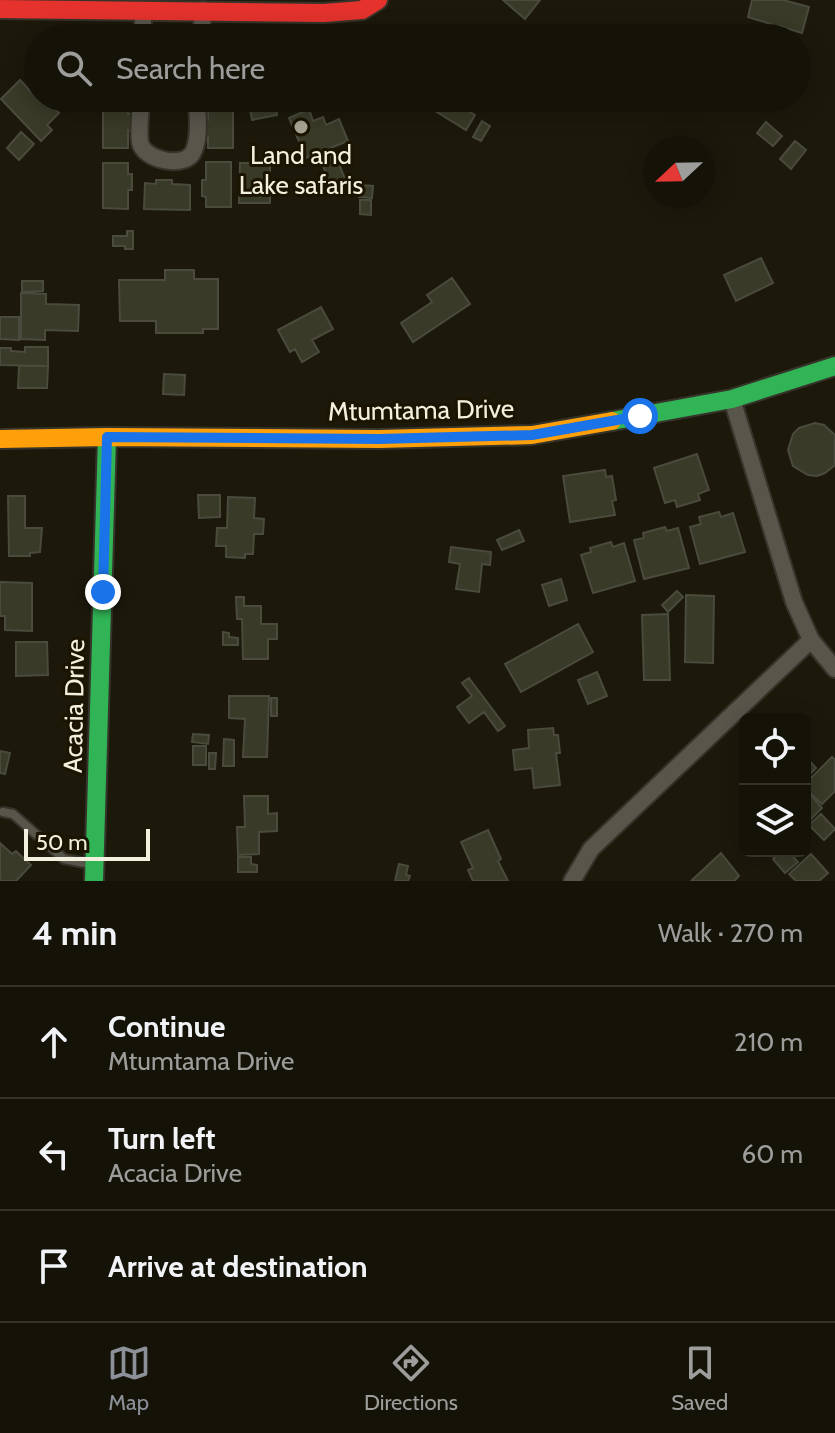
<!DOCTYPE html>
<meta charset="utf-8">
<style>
body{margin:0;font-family:Cabin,sans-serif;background:#1e1c12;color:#f1f3f6}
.controls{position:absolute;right:24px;bottom:24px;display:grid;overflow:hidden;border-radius:12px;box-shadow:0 4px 20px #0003}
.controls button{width:72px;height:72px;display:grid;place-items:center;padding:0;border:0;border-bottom:2px solid #343229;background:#151308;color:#f1f3f6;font:40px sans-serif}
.compass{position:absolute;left:643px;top:136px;width:72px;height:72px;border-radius:50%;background:#151308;box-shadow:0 4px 20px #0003;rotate:248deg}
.scale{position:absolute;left:24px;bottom:20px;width:126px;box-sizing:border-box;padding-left:8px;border:4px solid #f3f0e0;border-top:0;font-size:22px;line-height:28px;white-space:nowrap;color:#f3f0e0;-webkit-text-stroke:6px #1a1400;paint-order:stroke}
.stop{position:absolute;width:24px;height:24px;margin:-18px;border:6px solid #1a73e8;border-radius:50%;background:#fff}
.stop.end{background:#1a73e8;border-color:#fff;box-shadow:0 2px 8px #0008}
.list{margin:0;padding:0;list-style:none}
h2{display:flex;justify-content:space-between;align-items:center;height:104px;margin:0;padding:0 32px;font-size:34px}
h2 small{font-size:26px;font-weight:400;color:#9d9e9c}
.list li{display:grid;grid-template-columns:52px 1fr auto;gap:24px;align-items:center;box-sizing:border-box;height:112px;padding:0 32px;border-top:2px solid #343229}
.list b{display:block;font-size:30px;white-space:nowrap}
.list p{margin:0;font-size:26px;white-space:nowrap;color:#9d9e9c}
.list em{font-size:26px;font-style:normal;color:#9d9e9c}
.icon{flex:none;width:44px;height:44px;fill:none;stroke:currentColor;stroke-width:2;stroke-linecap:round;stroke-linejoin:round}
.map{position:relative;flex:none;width:835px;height:881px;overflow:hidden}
.search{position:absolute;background:#151308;box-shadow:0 4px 20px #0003;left:24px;right:24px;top:24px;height:88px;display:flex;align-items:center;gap:20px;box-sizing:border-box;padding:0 28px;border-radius:44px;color:#9d9e9c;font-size:30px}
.sheet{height:440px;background:#151308}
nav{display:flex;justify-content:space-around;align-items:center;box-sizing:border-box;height:112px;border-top:2px solid #343229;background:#151308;font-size:22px;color:#9d9e9c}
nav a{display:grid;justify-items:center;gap:4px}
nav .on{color:#8c9099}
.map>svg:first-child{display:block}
.building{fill:#3a3a28;stroke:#4a4a3d;stroke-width:2}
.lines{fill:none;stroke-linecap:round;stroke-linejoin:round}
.lane-casing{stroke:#36332a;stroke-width:12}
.street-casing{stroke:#36332a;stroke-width:20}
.fast-casing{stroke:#36332a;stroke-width:22}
.slow-casing{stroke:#36332a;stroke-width:22}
.jam-casing{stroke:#36332a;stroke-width:22}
.lane{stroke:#58554b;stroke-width:8}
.street{stroke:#58554b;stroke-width:16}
.fast{stroke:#30b455;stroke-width:18}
.slow{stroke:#ff9f0a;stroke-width:18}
.jam{stroke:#e5322d;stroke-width:18}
.route{stroke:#1a73e8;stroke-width:10}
.poi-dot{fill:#a8a595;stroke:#1a1400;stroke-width:3}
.labels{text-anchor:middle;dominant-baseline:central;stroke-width:6;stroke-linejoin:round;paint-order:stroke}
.poi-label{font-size:26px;fill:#f3f0e0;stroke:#1a1400}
.street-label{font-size:26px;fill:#f3f0e0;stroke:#1a1400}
</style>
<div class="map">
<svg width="835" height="881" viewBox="0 0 835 881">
<rect width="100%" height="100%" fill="#1c190b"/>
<!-- building -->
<path class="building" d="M 503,0 L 540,0 L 525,19 Z
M 752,0 L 783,0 L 809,7 L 802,33 L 779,26 L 777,33 L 769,31 L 771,24 L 748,17 Z
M 20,80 L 35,96 L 38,94 L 38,98 L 45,98 L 59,113 L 47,125 L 52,130 L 41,141 L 1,99 Z
M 248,98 L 274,98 L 277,115 L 252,120 Z
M 431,98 L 474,98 L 467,110 L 475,115 L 466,130 L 427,106 Z
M 208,102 L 233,102 L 233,148 L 208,148 L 208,137 L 204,137 L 204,120 L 208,120 Z
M 103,103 L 128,103 L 128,114 L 132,114 L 132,131 L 128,130 L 128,148 L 103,148 Z
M 309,109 L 313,121 L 323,117 L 326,125 L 339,119 L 348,141 L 306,158 L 289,118 Z
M 482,121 L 490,126 L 481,141 L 473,137 Z
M 766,122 L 782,136 L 773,146 L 757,133 Z
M 21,132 L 34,144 L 19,160 L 7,148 Z
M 795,141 L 806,150 L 791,169 L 780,159 Z
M 335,154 L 345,179 L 330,185 L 321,160 Z
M 206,162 L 231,162 L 231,207 L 206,207 L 206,197 L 202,196 L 202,180 L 206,180 Z
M 103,163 L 128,163 L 128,174 L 132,174 L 132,190 L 128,190 L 128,209 L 103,208 Z
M 240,163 L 270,163 L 270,203 L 239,203 Z
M 156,180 L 172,180 L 172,184 L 190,185 L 190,210 L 144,209 L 145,183 L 156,184 Z
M 360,185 L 373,186 L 372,198 L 359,197 Z
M 360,200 L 371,200 L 371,215 L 360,214 Z
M 127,231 L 133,231 L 133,249 L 125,249 L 125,246 L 113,246 L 113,236 L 127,236 Z
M 761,258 L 773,283 L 736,301 L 724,275 Z
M 165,270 L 194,270 L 194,279 L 218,279 L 218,329 L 203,329 L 203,333 L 156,333 L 156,321 L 120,321 L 119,280 L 165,280 Z
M 452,278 L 470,304 L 413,342 L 401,323 L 432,302 L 427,295 Z
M 22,281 L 43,281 L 43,291 L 22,292 Z
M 21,293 L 46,294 L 46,304 L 79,305 L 78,331 L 45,330 L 45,340 L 21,339 Z
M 321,307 L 333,329 L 312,340 L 319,352 L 302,362 L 295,349 L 290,352 L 278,330 Z
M 0,317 L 19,317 L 19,340 L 0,339 Z
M 25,347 L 48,347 L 48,366 L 0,365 L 0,348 L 11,348 L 11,351 L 25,352 Z
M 19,366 L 48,366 L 47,388 L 18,388 Z
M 164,374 L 185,375 L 184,395 L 163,394 Z
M 815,423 L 824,425 L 835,435 L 835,465 L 825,473 L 817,476 L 808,475 L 793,466 L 788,450 L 793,434 L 799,428 Z
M 697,454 L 709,490 L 698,494 L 700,500 L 677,507 L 675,500 L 665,503 L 654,468 Z
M 605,470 L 606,477 L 612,476 L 616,500 L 612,501 L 615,515 L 570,522 L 563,476 Z
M 198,495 L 220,495 L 220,517 L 199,518 Z
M 8,496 L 25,496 L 25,528 L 42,528 L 40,552 L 30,553 L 30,556 L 9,556 Z
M 228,497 L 255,498 L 254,518 L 264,519 L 263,534 L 254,534 L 253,554 L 245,554 L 245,558 L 226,557 L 226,546 L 216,546 L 217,528 L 227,528 Z
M 719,512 L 721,517 L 733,513 L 745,552 L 700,564 L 690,527 L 701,524 L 699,517 Z
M 665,527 L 667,531 L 678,528 L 689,568 L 644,579 L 634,540 L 644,538 L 643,533 Z
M 519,530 L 524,541 L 502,550 L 497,540 Z
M 611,542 L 613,547 L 624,543 L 635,581 L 593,593 L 581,555 L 591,552 L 590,548 Z
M 451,547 L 491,552 L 490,565 L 482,564 L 479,592 L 456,589 L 460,564 L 449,562 Z
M 561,579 L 567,600 L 549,606 L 542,585 Z
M 0,582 L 32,583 L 32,631 L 5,630 L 5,616 L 0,616 Z
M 677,591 L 683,597 L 668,612 L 662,605 Z
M 686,595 L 714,596 L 713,663 L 685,662 Z
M 236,597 L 244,597 L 244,606 L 261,606 L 261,624 L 277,624 L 277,639 L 268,639 L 268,659 L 243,659 L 242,619 L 237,619 Z
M 668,614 L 670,680 L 644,680 L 642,615 Z
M 578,624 L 593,652 L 521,692 L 505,664 Z
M 223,632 L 229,633 L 229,637 L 238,638 L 238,645 L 223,645 Z
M 16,642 L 47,642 L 48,675 L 16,676 Z
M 597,672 L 607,696 L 588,704 L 578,680 Z
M 469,678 L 505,726 L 498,731 L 484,712 L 469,723 L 457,707 L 472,696 L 462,683 Z
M 229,696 L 269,696 L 267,757 L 243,757 L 245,719 L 229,718 Z
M 271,698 L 277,698 L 277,716 L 271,716 Z
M 553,728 L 554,735 L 558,735 L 560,753 L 556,753 L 560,785 L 534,788 L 532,768 L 515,770 L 513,750 L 529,748 L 528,730 Z
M 193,734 L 209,735 L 208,744 L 192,742 Z
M 224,739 L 234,740 L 234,766 L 223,766 Z
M 193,746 L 206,746 L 206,765 L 193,765 Z
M 0,751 L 10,753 L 5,774 L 0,773 Z
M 209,753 L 216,753 L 215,769 L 209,769 Z
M 805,756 L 816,768 L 805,779 Z
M 832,757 L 835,760 L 835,791 L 822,804 L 805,788 L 805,784 Z
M 806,790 L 822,808 L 808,822 L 805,819 Z
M 244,796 L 268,796 L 268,814 L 277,813 L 277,831 L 259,832 L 259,854 L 238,855 L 237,827 L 245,827 Z
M 821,814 L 835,829 L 824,840 L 809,825 Z
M 488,830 L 501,859 L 498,861 L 508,881 L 473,881 L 468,870 L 473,868 L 461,842 Z
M 0,843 L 12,854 L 16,851 L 31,865 L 16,881 L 2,881 L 0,879 Z
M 781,851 L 788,851 L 798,862 L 785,873 L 773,859 Z
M 721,853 L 739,876 L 734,881 L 691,881 Z
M 811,854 L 828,873 L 819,881 L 796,881 L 789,874 Z
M 238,857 L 251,857 L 251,864 L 257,865 L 257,872 L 238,872 Z
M 399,864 L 408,866 L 406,875 L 410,876 L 408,881 L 395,881 Z"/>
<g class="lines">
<defs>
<path id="lane" d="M 3,812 L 13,814 L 64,859 L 90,864"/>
<path id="street" d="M 143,38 L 143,10
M 201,38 L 203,10
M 141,98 C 141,112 138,129 140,142 C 143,160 182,168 192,154 C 201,140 197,114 197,98
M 732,399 L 794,602 L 811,640 L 835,669
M 572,881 L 591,849 L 811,640"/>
<path id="fast" d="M 612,421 L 732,399 L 835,366
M 94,881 L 107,437"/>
<path id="slow" d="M 0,439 L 107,437 L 379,439 L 532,435 L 612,421"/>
<path id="jam" d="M 0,9 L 324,13 L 362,10 L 378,0"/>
</defs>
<!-- lane casing -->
<use href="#lane" class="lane-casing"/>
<!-- street casing -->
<use href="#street" class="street-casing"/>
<!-- fast casing -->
<use href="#fast" class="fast-casing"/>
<!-- slow casing -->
<use href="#slow" class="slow-casing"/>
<!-- jam casing -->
<use href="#jam" class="jam-casing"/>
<!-- lane -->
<use href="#lane" class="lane"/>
<!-- street -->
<use href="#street" class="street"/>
<!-- fast -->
<use href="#fast" class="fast"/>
<!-- slow -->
<use href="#slow" class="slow"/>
<!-- jam -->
<use href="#jam" class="jam"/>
</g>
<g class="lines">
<!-- route -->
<path class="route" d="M 103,592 L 107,437 L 379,439 L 532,435 L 640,416"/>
</g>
<!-- markers -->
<circle class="poi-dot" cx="301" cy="127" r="8"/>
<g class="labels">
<!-- poi labels -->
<g class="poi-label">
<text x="301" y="155">Land and<tspan x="301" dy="30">Lake safaris</tspan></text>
</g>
<!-- street labels -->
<g class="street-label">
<text transform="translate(421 410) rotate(-1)">Mtumtama Drive</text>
<text transform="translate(74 706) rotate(-89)">Acacia Drive</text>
</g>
</g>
</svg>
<div class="controls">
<button><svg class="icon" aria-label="locate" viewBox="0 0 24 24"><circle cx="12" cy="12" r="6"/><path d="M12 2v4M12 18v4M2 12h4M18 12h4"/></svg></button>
<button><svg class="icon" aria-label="layers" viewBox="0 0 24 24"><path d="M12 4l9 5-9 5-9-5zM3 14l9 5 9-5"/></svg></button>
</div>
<svg class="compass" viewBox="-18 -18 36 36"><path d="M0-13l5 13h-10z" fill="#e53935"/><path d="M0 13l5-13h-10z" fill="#9d9e9c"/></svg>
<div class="scale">50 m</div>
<div class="stop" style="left:640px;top:416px"></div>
<div class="stop end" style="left:103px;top:592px"></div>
<div class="search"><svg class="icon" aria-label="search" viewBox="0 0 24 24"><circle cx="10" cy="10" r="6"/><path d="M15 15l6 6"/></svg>Search here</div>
</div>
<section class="sheet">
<h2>4 min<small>Walk · 270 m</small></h2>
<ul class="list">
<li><svg class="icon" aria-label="ahead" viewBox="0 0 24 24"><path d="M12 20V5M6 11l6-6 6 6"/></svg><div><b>Continue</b><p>Mtumtama Drive</p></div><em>210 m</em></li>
<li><svg class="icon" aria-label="left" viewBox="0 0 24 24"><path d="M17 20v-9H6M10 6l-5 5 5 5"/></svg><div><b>Turn left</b><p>Acacia Drive</p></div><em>60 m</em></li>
<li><svg class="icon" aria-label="arrive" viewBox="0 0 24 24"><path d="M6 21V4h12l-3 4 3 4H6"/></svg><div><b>Arrive at destination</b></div></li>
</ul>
</section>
<nav>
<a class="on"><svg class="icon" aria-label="map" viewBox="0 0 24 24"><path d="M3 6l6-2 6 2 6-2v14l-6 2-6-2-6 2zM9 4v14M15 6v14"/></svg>Map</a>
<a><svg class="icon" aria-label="directions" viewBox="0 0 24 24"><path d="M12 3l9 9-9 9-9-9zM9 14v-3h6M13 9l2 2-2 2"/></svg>Directions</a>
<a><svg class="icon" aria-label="saved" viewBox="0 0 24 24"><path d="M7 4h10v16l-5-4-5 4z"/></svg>Saved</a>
</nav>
